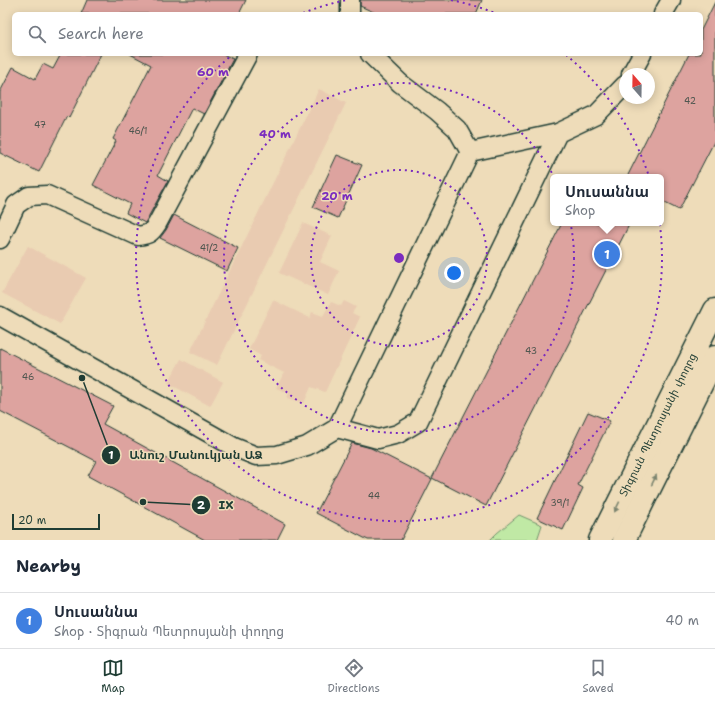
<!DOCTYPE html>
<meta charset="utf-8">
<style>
body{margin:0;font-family:"Shantell Sans","Noto Sans Armenian",sans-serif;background:#f6f6f7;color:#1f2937}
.compass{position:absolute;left:619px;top:68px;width:36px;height:36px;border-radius:50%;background:#fff;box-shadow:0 2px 10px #0003;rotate:340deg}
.scale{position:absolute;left:12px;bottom:10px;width:88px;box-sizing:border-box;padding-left:4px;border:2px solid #1f3d34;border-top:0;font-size:11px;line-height:14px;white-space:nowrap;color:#1f3d34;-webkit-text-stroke:3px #eedcb9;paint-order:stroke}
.you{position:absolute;left:454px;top:273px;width:14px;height:14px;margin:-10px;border:3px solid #fff;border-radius:50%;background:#1a73e8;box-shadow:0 0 0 6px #1a73e833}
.badge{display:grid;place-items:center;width:26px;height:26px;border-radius:50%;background:#1f3d34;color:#fff;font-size:13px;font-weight:700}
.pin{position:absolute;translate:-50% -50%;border:2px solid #fff;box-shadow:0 1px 4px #0006}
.popup{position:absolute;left:550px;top:174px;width:114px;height:52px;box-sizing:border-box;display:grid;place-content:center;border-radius:6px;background:#fff;filter:drop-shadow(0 1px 3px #0005);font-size:13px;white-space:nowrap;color:#747a83}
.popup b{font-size:15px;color:#1f2937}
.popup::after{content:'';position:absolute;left:50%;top:100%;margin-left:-8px;border:8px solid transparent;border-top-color:#fff}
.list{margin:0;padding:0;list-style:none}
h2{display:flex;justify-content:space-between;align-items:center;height:52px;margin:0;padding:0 16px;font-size:17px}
h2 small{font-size:13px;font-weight:400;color:#747a83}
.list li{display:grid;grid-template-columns:26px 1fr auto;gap:12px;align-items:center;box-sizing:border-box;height:56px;padding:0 16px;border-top:1px solid #e0e1e3}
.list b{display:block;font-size:15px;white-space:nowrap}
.list p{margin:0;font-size:13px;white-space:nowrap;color:#747a83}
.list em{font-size:13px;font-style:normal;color:#747a83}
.icon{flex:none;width:22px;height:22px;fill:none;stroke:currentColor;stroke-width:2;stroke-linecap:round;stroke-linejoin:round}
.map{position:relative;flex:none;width:715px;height:540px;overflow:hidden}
.search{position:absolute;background:#fff;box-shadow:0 2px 10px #0003;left:12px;right:12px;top:12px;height:44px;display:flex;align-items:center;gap:10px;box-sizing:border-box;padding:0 14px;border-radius:6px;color:#747a83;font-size:15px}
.sheet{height:108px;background:#fff}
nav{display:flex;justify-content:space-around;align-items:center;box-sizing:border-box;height:56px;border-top:1px solid #e0e1e3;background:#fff;font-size:11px;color:#747a83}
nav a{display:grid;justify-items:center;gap:2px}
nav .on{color:#1f3d34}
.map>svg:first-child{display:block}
.built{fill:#e9cbb1}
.green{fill:#c0e9a5;stroke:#70936c}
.building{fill:#dda39f;stroke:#1f3d34}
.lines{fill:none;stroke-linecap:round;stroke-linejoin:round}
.service-casing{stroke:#1f3d34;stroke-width:21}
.secondary-casing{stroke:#1f3d34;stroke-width:25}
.service{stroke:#eedcb9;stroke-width:18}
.secondary{stroke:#eedcb9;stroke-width:22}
.oneway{fill:#7c8570}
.ring{fill:none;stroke:#7b2cbf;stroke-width:2;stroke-dasharray:2 4}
.labels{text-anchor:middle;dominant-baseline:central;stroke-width:3;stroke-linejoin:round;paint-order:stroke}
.number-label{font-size:9px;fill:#4e564f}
.street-label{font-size:11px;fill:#1f3d34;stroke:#eedcb9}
.centre{fill:#7b2cbf;stroke:#eedcb9;stroke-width:2}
.ring-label{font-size:12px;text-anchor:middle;font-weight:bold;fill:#7b2cbf;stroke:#eedcb9;stroke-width:3;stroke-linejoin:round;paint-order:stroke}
.leader{fill:none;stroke:#1f3d34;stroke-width:1.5}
.callout-dot{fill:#1f3d34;stroke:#eedcb9;stroke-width:1.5}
.mark-label{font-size:12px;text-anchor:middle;font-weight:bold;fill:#fff}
.callout-label{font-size:12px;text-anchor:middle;font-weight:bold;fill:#1f3d34;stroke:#eedcb9;stroke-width:3;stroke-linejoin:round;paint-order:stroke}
</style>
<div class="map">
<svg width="715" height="540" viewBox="0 0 715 540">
<rect width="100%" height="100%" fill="#eedcb9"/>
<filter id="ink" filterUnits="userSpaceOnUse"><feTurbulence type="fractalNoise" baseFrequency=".025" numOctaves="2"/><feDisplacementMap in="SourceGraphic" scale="8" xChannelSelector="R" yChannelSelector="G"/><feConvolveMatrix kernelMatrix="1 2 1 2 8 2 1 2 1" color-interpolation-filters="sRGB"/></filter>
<g filter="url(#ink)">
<!-- built -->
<path class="built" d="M 319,89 L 346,103 L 217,365 L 190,352 Z
M 303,223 L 332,236 L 320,262 L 339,271 L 328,295 L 279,273 Z
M 28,246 L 86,278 L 60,324 L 2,293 Z
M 273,300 L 310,318 L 312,312 L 323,316 L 331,302 L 341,306 L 344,301 L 356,307 L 352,313 L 360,317 L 325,392 L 311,387 L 304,403 L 287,398 L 289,393 L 276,388 L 284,373 L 258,360 L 261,356 L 249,349 Z
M 181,359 L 223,382 L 210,406 L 168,383 Z"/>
<!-- green -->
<path class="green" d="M 519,515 L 542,525 L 537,540 L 490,540 L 497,533 Z"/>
<!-- building -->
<path class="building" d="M 87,0 L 246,0 L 239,14 L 81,14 Z
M 360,0 L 482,0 L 476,14 L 378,14 L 360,6 Z
M 715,2 L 715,140 L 679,210 L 661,201 L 661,177 L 627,177 L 689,54 L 701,54 L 701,30 Z
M 61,54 L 101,54 L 69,118 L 67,116 L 39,172 L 0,153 L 0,92 L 13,67 L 35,79 L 43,64 L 53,69 Z
M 130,54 L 223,54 L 233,59 L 204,114 L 192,108 L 158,175 L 168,181 L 145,223 L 126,213 L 130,204 L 93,185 L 116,141 L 113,139 L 151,65 Z
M 337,155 L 362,165 L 338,218 L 313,207 Z
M 174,215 L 238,248 L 227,271 L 160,238 L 166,230 Z
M 562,223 L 630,223 L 486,506 L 432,478 Z
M 0,348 L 113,406 L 103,424 L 285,524 L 277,540 L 205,540 L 88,476 L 96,461 L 0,411 Z
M 588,412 L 610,421 L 578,485 L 583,488 L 563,530 L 537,518 Z
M 352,443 L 371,448 L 432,479 L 401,540 L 368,540 L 316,513 Z"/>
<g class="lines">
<defs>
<path id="service" d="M 350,14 L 350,0
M 663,14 L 671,0
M 370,54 L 400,83 L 437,111 L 457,129 L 470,152
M 631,74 L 642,54
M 470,152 L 558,133 L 596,115 L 625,85
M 0,239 L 16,205 L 29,196 L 47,195 L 138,236 C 150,234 151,233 157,224 L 248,54
M 0,316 L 234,447 L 256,456 L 277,455 L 307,446 L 337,428 L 470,152
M 337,428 L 378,439 L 398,434 L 418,422 L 558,133"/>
<g id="secondary">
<path id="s1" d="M 600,540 L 715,310"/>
<path d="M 624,540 L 715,357"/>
</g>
</defs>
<!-- service casing -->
<use href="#service" class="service-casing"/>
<!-- secondary casing -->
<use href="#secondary" class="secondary-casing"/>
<!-- service -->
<use href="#service" class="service"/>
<!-- secondary -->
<use href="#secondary" class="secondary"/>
</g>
<!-- one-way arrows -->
<defs><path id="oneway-solid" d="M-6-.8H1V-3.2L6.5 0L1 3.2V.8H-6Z"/></defs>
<g class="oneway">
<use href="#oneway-solid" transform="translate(654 480) rotate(-64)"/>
<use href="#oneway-solid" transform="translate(617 507) rotate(116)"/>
</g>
</g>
<!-- distance rings -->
<g class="ring">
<circle cx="399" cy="258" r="88"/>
<circle cx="399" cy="258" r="175"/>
<path d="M303 13A263 263 0 0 1 347 0M451 0A263 263 0 0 1 495 13M566 55A263 263 0 1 1 232 55"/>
</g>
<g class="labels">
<!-- number labels -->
<g class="number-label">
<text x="690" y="101">42</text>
<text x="40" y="125">47</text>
<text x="138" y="131">46/1</text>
<text x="209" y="248">41/2</text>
<text x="531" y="351">43</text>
<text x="28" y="377">46</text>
<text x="374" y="496">44</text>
<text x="560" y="503">39/1</text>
</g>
<!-- street labels -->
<g class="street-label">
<text stroke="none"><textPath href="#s1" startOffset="129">Տիգրան Պետրոսյանի փողոց</textPath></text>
</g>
</g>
<circle cx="399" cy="258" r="6" class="centre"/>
<g class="ring-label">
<text x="213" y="76">60 m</text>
<text x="275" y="138">40 m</text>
<text x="337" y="200">20 m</text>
</g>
<!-- callouts -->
<path class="leader" d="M82 378L111 455M143 502L201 505"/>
<g class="callout-dot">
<circle cx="82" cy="378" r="4"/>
<circle cx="143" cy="502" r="4"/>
<circle cx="111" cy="455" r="10"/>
<circle cx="201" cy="505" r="10"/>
</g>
<g class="mark-label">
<text x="111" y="459">1</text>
<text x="201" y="509">2</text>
</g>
<g class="callout-label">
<text x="196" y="459">Անուշ Մանուկյան ԱՁ</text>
<text x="226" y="509">IX</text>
</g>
</svg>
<svg class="compass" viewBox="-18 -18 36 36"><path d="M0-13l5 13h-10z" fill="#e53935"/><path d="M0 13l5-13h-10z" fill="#747a83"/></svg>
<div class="scale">20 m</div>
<div class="you"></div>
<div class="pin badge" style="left:607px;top:254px;background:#3f7fe0">1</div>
<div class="popup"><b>Սուսաննա</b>Shop</div>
<div class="search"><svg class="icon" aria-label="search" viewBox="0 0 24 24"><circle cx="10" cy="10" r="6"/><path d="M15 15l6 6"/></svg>Search here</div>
</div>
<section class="sheet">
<h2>Nearby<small></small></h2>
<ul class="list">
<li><span class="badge" style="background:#3f7fe0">1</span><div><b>Սուսաննա</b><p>Shop · Տիգրան Պետրոսյանի փողոց</p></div><em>40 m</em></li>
</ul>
</section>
<nav>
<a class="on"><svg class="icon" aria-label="map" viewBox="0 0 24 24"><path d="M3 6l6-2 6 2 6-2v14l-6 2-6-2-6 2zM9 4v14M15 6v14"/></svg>Map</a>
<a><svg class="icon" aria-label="directions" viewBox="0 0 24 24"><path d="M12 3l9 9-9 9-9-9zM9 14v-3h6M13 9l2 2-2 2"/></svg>Directions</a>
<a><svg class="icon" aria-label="saved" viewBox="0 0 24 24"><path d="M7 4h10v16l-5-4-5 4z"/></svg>Saved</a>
</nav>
